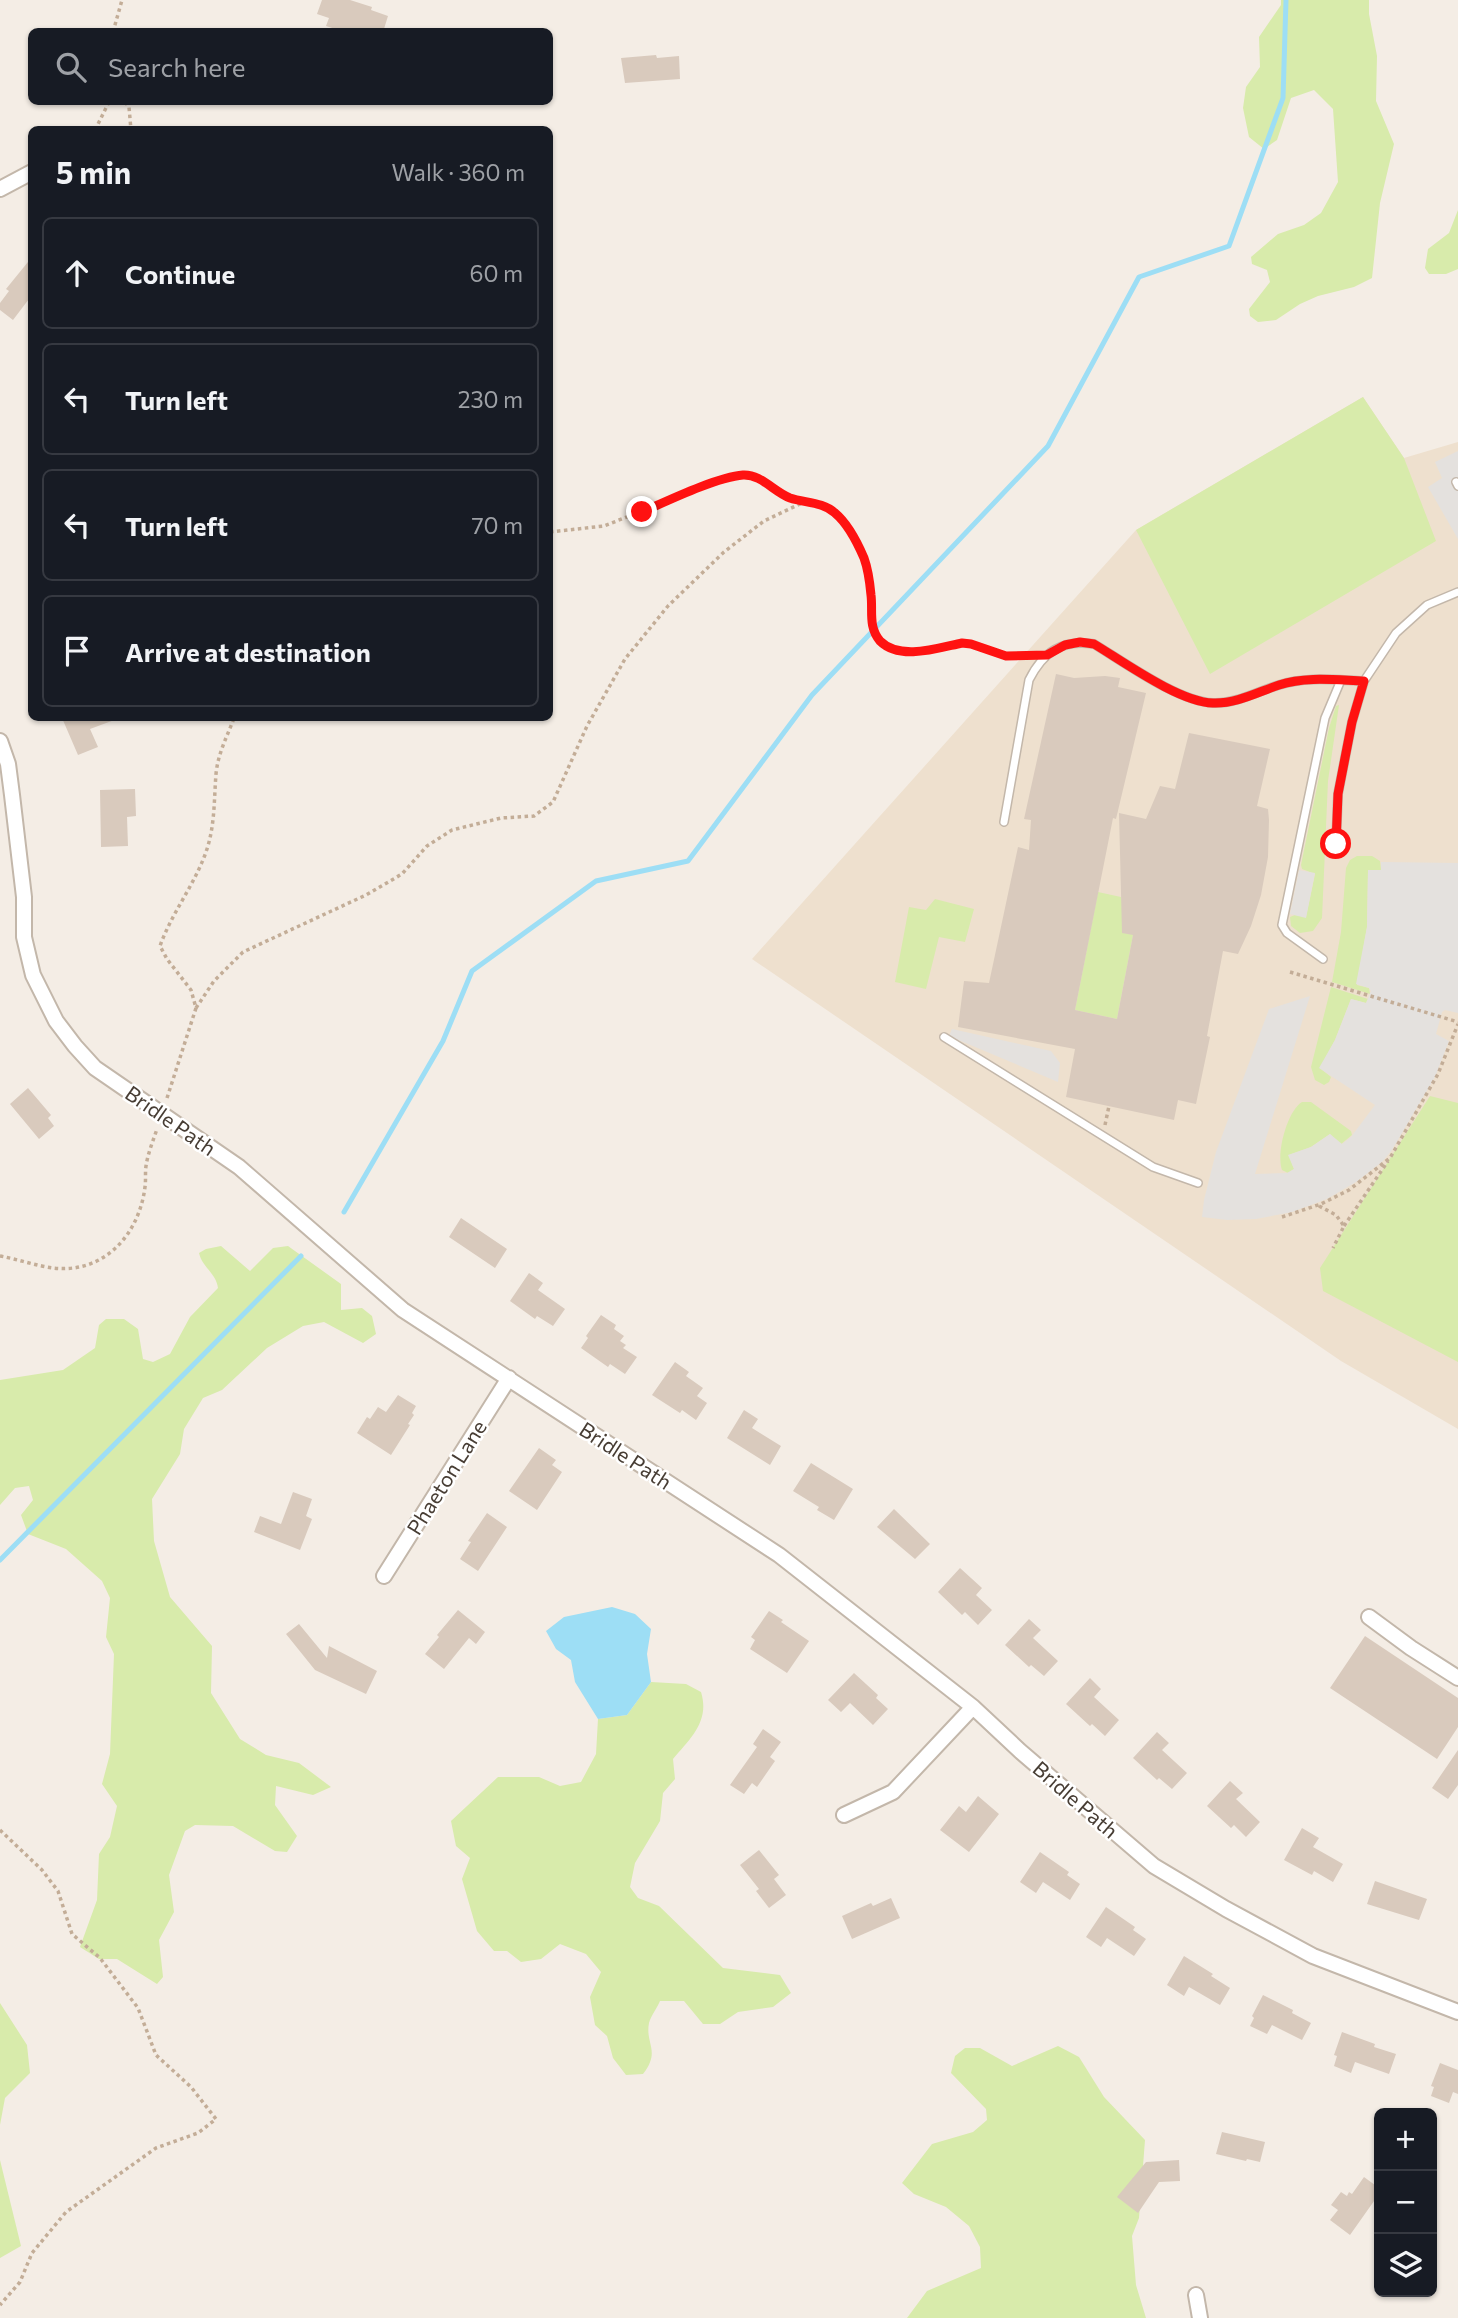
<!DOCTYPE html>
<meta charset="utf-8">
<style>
body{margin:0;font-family:Commissioner,sans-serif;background:#20242c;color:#f1f3f6}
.controls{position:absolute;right:21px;bottom:21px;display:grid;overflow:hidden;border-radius:10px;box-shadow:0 2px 5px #0004}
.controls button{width:63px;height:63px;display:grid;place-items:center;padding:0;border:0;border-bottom:2px solid #363941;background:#171b24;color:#f1f3f6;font:35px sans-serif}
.stop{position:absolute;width:21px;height:21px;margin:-16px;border:5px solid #ff1211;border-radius:50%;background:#fff}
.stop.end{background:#ff1211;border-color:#fff;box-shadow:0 2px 7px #0008}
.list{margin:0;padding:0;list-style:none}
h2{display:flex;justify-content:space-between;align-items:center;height:91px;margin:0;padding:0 28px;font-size:30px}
h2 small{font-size:23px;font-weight:400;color:#9ea1a6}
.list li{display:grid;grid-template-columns:46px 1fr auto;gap:21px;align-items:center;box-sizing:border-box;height:112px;margin:0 14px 14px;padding:0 14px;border:2px solid #363941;border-radius:10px}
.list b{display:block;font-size:26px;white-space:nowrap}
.list em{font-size:23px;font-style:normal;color:#9ea1a6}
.icon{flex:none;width:38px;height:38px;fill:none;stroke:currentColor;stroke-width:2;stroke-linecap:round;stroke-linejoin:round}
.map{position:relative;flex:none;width:1458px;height:2318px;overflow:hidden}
.search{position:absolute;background:#171b24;box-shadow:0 2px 5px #0004;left:28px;top:28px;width:525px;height:77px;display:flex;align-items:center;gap:18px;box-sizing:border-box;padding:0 24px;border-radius:10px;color:#9ea1a6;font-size:26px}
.panel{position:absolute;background:#171b24;box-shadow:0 2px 5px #0004;left:28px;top:126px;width:525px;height:595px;border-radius:10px}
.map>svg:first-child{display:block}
.education{fill:#eee0ce}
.green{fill:#d8ebab}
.parking{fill:#e4e1de}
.water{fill:#9ddef5}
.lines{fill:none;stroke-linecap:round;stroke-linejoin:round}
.stream{stroke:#9ddef5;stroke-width:5}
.building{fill:#d9cabd}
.lane-casing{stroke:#c3b7aa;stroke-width:10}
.street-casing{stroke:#c3b7aa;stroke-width:18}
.path{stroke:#c3ad97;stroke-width:3.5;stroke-dasharray:3.5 3.5;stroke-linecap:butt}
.lane{stroke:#fff;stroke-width:7}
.street{stroke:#fff;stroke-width:14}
.route{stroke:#ff1211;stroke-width:9}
.labels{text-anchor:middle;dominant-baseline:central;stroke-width:5;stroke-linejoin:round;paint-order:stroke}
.street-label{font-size:21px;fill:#473d34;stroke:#fff}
</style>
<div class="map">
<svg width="1458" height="2318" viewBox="0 0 1458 2318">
<rect width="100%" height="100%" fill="#f4ede5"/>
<!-- education -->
<path class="education" d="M 1363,397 L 1404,458 L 1458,442 L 1458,1429 L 1341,1361 L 752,959 L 1136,530 Z"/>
<!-- green -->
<path class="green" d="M 1281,0 L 1369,0 L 1369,14 L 1377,56 L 1376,101 L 1394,144 L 1380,203 L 1372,278 L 1354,287 L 1318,296 L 1300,304 L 1276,320 L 1258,322 L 1250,316 L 1249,309 L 1270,282 L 1267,270 L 1252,264 L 1251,257 L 1278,234 L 1304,225 L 1321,213 L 1338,182 L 1333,109 L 1314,90 L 1291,98 L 1277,140 L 1264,149 L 1249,137 L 1243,108 L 1246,87 L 1260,67 L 1259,37 L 1281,5 Z
M 1458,210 L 1458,269 L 1446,274 L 1429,274 L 1425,268 L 1428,249 L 1449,233 Z
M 1363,397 L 1404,458 L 1436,541 L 1210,674 L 1136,530 Z
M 1339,705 L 1328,781 L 1322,918 L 1313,931 L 1300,933 L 1291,926 L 1290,917 L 1295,915 L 1306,917 L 1315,874 L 1302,869 L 1301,865 L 1329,728 L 1336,706 Z
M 1357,856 L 1372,856 L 1380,861 L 1381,870 L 1368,871 L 1367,927 L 1357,985 L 1369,988 L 1370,994 L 1332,982 L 1341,932 L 1346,868 L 1350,860 Z
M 1098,892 L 1121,897 L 1133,935 L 1117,1019 L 1075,1010 Z
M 935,899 L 974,909 L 965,942 L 939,937 L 926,989 L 895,982 L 909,907 L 926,910 Z
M 1331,987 L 1368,999 L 1366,1003 L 1351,999 L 1335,1040 L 1320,1068 L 1331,1077 L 1329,1082 L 1324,1085 L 1315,1080 L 1311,1067 Z
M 1430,1096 L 1458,1103 L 1458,1362 L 1323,1291 L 1320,1268 Z
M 1302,1102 L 1311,1102 L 1351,1131 L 1352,1135 L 1340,1145 L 1330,1134 L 1311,1147 L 1289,1155 L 1294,1169 L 1288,1173 L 1282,1170 C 1276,1154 1287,1111 1302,1102 Z
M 221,1246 L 250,1271 L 273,1248 L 288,1246 L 341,1284 L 341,1310 L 362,1308 L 372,1316 L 376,1334 L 363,1343 L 324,1322 L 303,1326 L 267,1348 L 222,1390 L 203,1398 L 184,1429 L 180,1454 L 152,1499 L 154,1541 L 170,1597 L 212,1646 L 211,1693 L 240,1739 L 266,1755 L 299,1763 L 331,1787 L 313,1795 L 276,1786 L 275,1805 L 297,1836 L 287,1852 L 275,1851 L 233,1826 L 195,1825 L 185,1831 L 169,1875 L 174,1912 L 159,1940 L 163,1977 L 157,1984 L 117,1959 L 99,1959 L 80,1947 L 97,1900 L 99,1854 L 110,1837 L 117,1806 L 102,1784 L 110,1754 L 114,1654 L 106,1637 L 110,1598 L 102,1581 L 66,1549 L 28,1534 L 21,1515 L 33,1500 L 29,1486 L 15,1488 L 0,1505 L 0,1380 L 63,1370 L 95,1348 L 99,1325 L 106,1319 L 124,1319 L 138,1329 L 143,1359 L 153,1362 L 170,1354 L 190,1317 L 218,1288 C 216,1273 202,1267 199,1253 L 206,1249 Z
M 651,1682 L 686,1684 L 701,1692 C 710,1721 691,1738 673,1759 L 675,1779 L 663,1793 L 660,1821 L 635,1863 L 630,1887 L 638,1898 L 659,1906 L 723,1968 L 780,1975 L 791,1993 L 773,2007 L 738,2012 L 720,2024 L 703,2024 L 684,2001 L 660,2001 C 657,2008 651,2016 649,2023 C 645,2044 661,2051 643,2074 L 626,2075 L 613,2058 L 607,2036 L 595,2025 L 590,1997 L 601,1972 L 586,1954 L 560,1944 L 541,1959 L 521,1962 L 507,1951 L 494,1951 L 477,1931 L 462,1879 L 470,1858 L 456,1846 L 451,1821 L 498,1777 L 539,1777 L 560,1786 L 581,1782 L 596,1754 L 598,1719 L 627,1715 Z
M 0,2003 L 27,2045 L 30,2073 L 5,2098 L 0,2125 Z
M 1058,2046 L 1079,2057 L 1104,2097 L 1145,2140 L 1139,2218 L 1132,2236 L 1136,2285 L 1146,2318 L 907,2318 L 927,2291 L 981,2268 L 980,2247 L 969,2226 L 946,2207 L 914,2194 L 902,2183 L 932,2144 L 973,2132 L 987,2120 L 986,2109 L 951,2073 L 955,2056 L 965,2048 L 980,2048 L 1012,2066 Z
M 0,2160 L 21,2246 L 0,2258 Z"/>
<!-- parking -->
<path class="parking" d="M 1458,451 L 1458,539 L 1428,487 L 1442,478 L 1435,462 Z
M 1381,862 L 1458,863 L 1458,1013 L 1445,1010 L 1442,1012 L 1436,1034 L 1449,1041 L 1435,1077 L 1392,1150 L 1382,1162 L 1356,1182 L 1327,1199 L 1292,1212 L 1256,1219 L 1227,1220 L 1202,1217 L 1204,1200 L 1216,1152 L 1269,1009 L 1310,996 L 1255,1174 L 1287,1173 L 1294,1169 L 1288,1155 L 1311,1147 L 1330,1134 L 1342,1144 L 1351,1137 L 1375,1105 L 1319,1068 L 1335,1040 L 1351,999 L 1366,1003 L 1371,991 L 1369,988 L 1356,984 L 1367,927 L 1368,870 L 1381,870 Z
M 1299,870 L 1315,873 L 1306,918 L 1290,914 Z
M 952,1029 L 1051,1051 L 1060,1063 L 1058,1082 L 949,1036 Z"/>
<!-- water -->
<path class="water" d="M 612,1607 L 635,1614 L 651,1629 L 647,1654 L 651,1682 L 627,1715 L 598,1719 L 575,1682 L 571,1660 L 556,1649 L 546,1631 L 564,1617 Z"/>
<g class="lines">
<!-- stream -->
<path class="stream" d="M 344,1212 L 443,1041 L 472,971 L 596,881 L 688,861 L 812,695 L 1048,446 L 1139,277 L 1229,246 L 1283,98 L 1286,0
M 0,1560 L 301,1256"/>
</g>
<!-- building -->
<path class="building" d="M 322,0 L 350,0 L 372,7 L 371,10 L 388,16 L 383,32 L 345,32 L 326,26 L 329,18 L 317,14 Z
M 656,55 L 657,58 L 679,56 L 680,79 L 625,83 L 621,58 Z
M 32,257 L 32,295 L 13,320 L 0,310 L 0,303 L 9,291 L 6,289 Z
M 1056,674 L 1074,678 L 1105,676 L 1120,678 L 1118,687 L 1146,693 L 1116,819 L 1113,818 L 1075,1010 L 1117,1019 L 1133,935 L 1122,933 L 1119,813 L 1146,819 L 1160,786 L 1175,789 L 1189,733 L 1270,749 L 1257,806 L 1268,809 L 1269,820 L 1268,857 L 1261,895 L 1251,926 L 1238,954 L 1223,951 L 1207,1036 L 1210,1037 L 1196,1104 L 1178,1100 L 1174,1120 L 1066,1097 L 1075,1049 L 958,1027 L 964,981 L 989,983 L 1018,847 L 1029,850 L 1031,820 L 1024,819 Z
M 62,718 L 117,718 L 117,719 L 90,729 L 98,747 L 78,755 Z
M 135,789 L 136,816 L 127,817 L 128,846 L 101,847 L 100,790 Z
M 28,1088 L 51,1115 L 48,1118 L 54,1126 L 39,1139 L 10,1104 Z
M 461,1218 L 507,1249 L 495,1268 L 449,1237 Z
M 529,1273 L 543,1283 L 538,1290 L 565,1309 L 553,1326 L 537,1316 L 535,1319 L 510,1301 Z
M 601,1315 L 616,1325 L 614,1329 L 624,1336 L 620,1341 L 626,1345 L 623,1348 L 637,1357 L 625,1374 L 610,1364 L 608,1367 L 581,1348 L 588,1338 L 586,1336 Z
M 675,1362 L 689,1372 L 686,1376 L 703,1388 L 697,1396 L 707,1403 L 696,1420 L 682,1410 L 680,1413 L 652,1395 Z
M 398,1395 L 416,1406 L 412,1413 L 414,1415 L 408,1424 L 410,1425 L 391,1455 L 357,1433 L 367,1417 L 370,1419 L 378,1407 L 386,1412 Z
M 744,1410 L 758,1419 L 752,1428 L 781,1446 L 770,1465 L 727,1438 Z
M 539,1448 L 556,1460 L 552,1465 L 562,1472 L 537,1510 L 509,1491 Z
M 811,1463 L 853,1489 L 834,1520 L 817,1510 L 819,1507 L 793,1491 Z
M 293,1492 L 312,1499 L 306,1516 L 312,1519 L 300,1550 L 254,1532 L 260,1516 L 281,1524 Z
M 894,1509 L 930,1544 L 915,1559 L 877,1527 Z
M 487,1513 L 507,1527 L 478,1571 L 460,1559 L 471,1542 L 468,1541 Z
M 960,1568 L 982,1588 L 976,1595 L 992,1610 L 978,1625 L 965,1612 L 962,1615 L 938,1592 Z
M 458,1610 L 485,1632 L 476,1644 L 469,1638 L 444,1669 L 425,1654 L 439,1637 L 437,1635 Z
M 769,1611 L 783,1620 L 781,1622 L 809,1641 L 787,1673 L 750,1649 L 755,1640 L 751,1637 Z
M 1029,1619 L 1041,1630 L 1033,1638 L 1058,1661 L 1044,1676 L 1031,1665 L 1029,1667 L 1005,1645 Z
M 299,1624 L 327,1658 L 329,1646 L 377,1671 L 366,1694 L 315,1670 L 286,1634 Z
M 1365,1636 L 1458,1698 L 1458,1727 L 1437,1759 L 1330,1688 Z
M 854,1673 L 878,1695 L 876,1698 L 888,1709 L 873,1725 L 850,1703 L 841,1712 L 828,1700 Z
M 1090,1678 L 1101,1689 L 1094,1697 L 1119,1720 L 1105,1736 L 1092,1724 L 1090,1726 L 1066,1704 Z
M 763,1729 L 781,1742 L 770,1757 L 775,1761 L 757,1787 L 752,1783 L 744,1794 L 730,1785 L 757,1747 L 753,1744 Z
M 1157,1732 L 1169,1743 L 1162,1750 L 1187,1773 L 1172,1789 L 1159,1778 L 1157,1780 L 1133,1758 Z
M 1458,1750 L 1458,1785 L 1448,1799 L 1432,1788 Z
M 1230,1781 L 1243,1793 L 1236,1799 L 1260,1822 L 1246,1837 L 1234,1825 L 1231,1828 L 1207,1806 Z
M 978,1796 L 999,1814 L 969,1852 L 940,1830 L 959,1806 L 966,1812 Z
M 1302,1828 L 1319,1838 L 1313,1847 L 1343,1864 L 1333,1882 L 1314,1871 L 1312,1875 L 1284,1860 Z
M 759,1850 L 779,1875 L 774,1879 L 786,1895 L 769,1908 L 756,1891 L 759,1889 L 740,1865 Z
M 1040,1852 L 1069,1872 L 1067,1875 L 1080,1884 L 1070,1900 L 1043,1882 L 1036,1893 L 1020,1882 Z
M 1375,1881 L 1427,1899 L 1419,1920 L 1367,1904 Z
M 891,1898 L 900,1918 L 852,1939 L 842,1916 L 871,1903 L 873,1906 Z
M 1106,1907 L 1135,1927 L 1133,1930 L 1146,1939 L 1134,1956 L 1107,1938 L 1101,1947 L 1086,1937 Z
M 1184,1956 L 1213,1974 L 1211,1976 L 1230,1988 L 1220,2005 L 1189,1987 L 1184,1996 L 1167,1985 Z
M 1263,1995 L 1293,2010 L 1292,2013 L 1311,2023 L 1302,2040 L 1272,2025 L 1267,2034 L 1250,2026 L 1254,2018 L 1252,2016 Z
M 1342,2032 L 1375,2044 L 1374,2047 L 1396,2054 L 1389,2074 L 1355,2062 L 1351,2073 L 1334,2066 L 1337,2056 L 1334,2055 Z
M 1440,2063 L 1458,2070 L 1458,2094 L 1453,2092 L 1449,2103 L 1431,2096 L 1434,2087 L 1431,2086 Z
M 1222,2132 L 1265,2142 L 1260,2162 L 1247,2159 L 1246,2161 L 1216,2154 Z
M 1179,2160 L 1180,2181 L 1159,2182 L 1138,2213 L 1117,2197 L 1146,2162 Z
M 1364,2177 L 1379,2188 L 1379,2194 L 1350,2235 L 1330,2220 L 1338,2210 L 1331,2205 L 1341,2192 L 1347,2196 L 1349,2192 L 1352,2194 Z"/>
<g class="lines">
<defs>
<path id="lane" d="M 1456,482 L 1458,486
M 1004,822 L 1029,680 C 1043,652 1062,639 1094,644 C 1124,662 1179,702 1213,703 C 1236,704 1258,691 1279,685 C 1306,676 1336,680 1364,681
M 1336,844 L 1338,794 L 1352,722 L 1364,681 L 1396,633 L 1427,605 L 1458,592
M 1323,959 L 1287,933 L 1282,925 L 1325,718 L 1341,680
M 944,1037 L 1153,1167 L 1198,1183"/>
<path id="street" d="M 0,189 L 32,172
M 0,741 L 8,764 L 12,795 L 24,897 L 24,937 L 33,975 L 56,1021 L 75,1046 L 95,1068 L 239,1167 L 403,1310 L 779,1555 L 973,1707 L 1020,1751 L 1154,1866 L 1226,1909 L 1313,1956 L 1458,2012
M 384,1576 L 509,1378
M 1369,1617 L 1411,1648 L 1458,1678
M 844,1815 L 893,1792 L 973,1707
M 1196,2295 L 1200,2318"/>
</defs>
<!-- lane casing -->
<use href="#lane" class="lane-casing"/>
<!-- street casing -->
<use href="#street" class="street-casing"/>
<!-- path -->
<path class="path" d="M 113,32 L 122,0
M 125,102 L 129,107 L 131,130
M 95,130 L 109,102
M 550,532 L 604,526 L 723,479 L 745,474 L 760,479 L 789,497 L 822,505 L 835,512 L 845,525 L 864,559 L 871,595 L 871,624 L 879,640 L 891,648 L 902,652 L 921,651 L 962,643 L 1006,656 L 1031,655
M 1290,972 L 1458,1022
M 196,1008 L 214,981 L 243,952 L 366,895 L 402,874 L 427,846 L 452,830 L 501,818 L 534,816 L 553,802 L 587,726 L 625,659 L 668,606 L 724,552 L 764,521 L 806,501
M 167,1098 L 196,1008 L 191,990 L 167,959 L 160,946 C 172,912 196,883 207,849 C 215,824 214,799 216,774 C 218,753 227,737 234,718
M 1105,1125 L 1109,1106
M 1319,1206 L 1336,1215 L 1344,1226 L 1333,1248
M 1282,1217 L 1321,1204 L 1349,1190 L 1390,1158 L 1438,1074 L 1458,1024
M 1344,1226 L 1388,1161
M 0,1256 C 17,1259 37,1266 53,1268 C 104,1274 139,1235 145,1187 C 146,1180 145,1173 146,1166 C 148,1153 153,1141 157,1129
M 0,1830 L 42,1870 L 58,1891 L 72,1934 L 100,1958 L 138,2008 L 156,2055 L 191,2087 L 216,2119 L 198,2133 L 156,2148 L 66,2212 L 32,2253 L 20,2282 L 0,2305"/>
<!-- lane -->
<use href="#lane" class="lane"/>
<!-- street -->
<use href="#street" class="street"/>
</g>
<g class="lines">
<!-- route -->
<path class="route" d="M 642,512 C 667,501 717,477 743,475 C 761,474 774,492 790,498 C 805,503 823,502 835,513 C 847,523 858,544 864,558 C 868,569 870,584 871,595 C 873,611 868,627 880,641 C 900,661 938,648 962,643 L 971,644 L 1006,656 L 1047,655 L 1065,645 L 1080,642 L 1094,644 C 1124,662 1179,702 1213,703 C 1236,704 1258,692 1279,685 C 1306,676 1336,680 1364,681 L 1352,722 L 1338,794 L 1336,844"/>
</g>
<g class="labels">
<!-- street labels -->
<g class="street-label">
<text transform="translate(171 1120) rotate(35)">Bridle Path</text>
<text transform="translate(626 1455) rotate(33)">Bridle Path</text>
<text transform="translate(446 1477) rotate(-58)">Phaeton Lane</text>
<text transform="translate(1076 1799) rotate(41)">Bridle Path</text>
</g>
</g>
</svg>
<div class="controls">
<button>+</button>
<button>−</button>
<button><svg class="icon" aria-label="layers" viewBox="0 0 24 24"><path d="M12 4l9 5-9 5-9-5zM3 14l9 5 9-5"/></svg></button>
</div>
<div class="stop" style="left:1336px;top:844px"></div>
<div class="stop end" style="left:642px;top:512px"></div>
<div class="search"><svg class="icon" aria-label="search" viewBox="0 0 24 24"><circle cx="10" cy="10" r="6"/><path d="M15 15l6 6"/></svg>Search here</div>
<section class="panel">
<h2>5 min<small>Walk · 360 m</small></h2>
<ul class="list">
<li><svg class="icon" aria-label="ahead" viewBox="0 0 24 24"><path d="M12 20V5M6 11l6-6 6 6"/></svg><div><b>Continue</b></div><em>60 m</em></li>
<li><svg class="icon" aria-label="left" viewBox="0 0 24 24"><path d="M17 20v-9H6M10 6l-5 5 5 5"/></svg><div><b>Turn left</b></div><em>230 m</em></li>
<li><svg class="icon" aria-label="left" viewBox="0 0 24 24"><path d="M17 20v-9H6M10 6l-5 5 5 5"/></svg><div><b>Turn left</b></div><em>70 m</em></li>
<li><svg class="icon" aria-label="arrive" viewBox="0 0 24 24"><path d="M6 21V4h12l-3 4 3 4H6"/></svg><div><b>Arrive at destination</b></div></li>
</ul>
</section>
</div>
